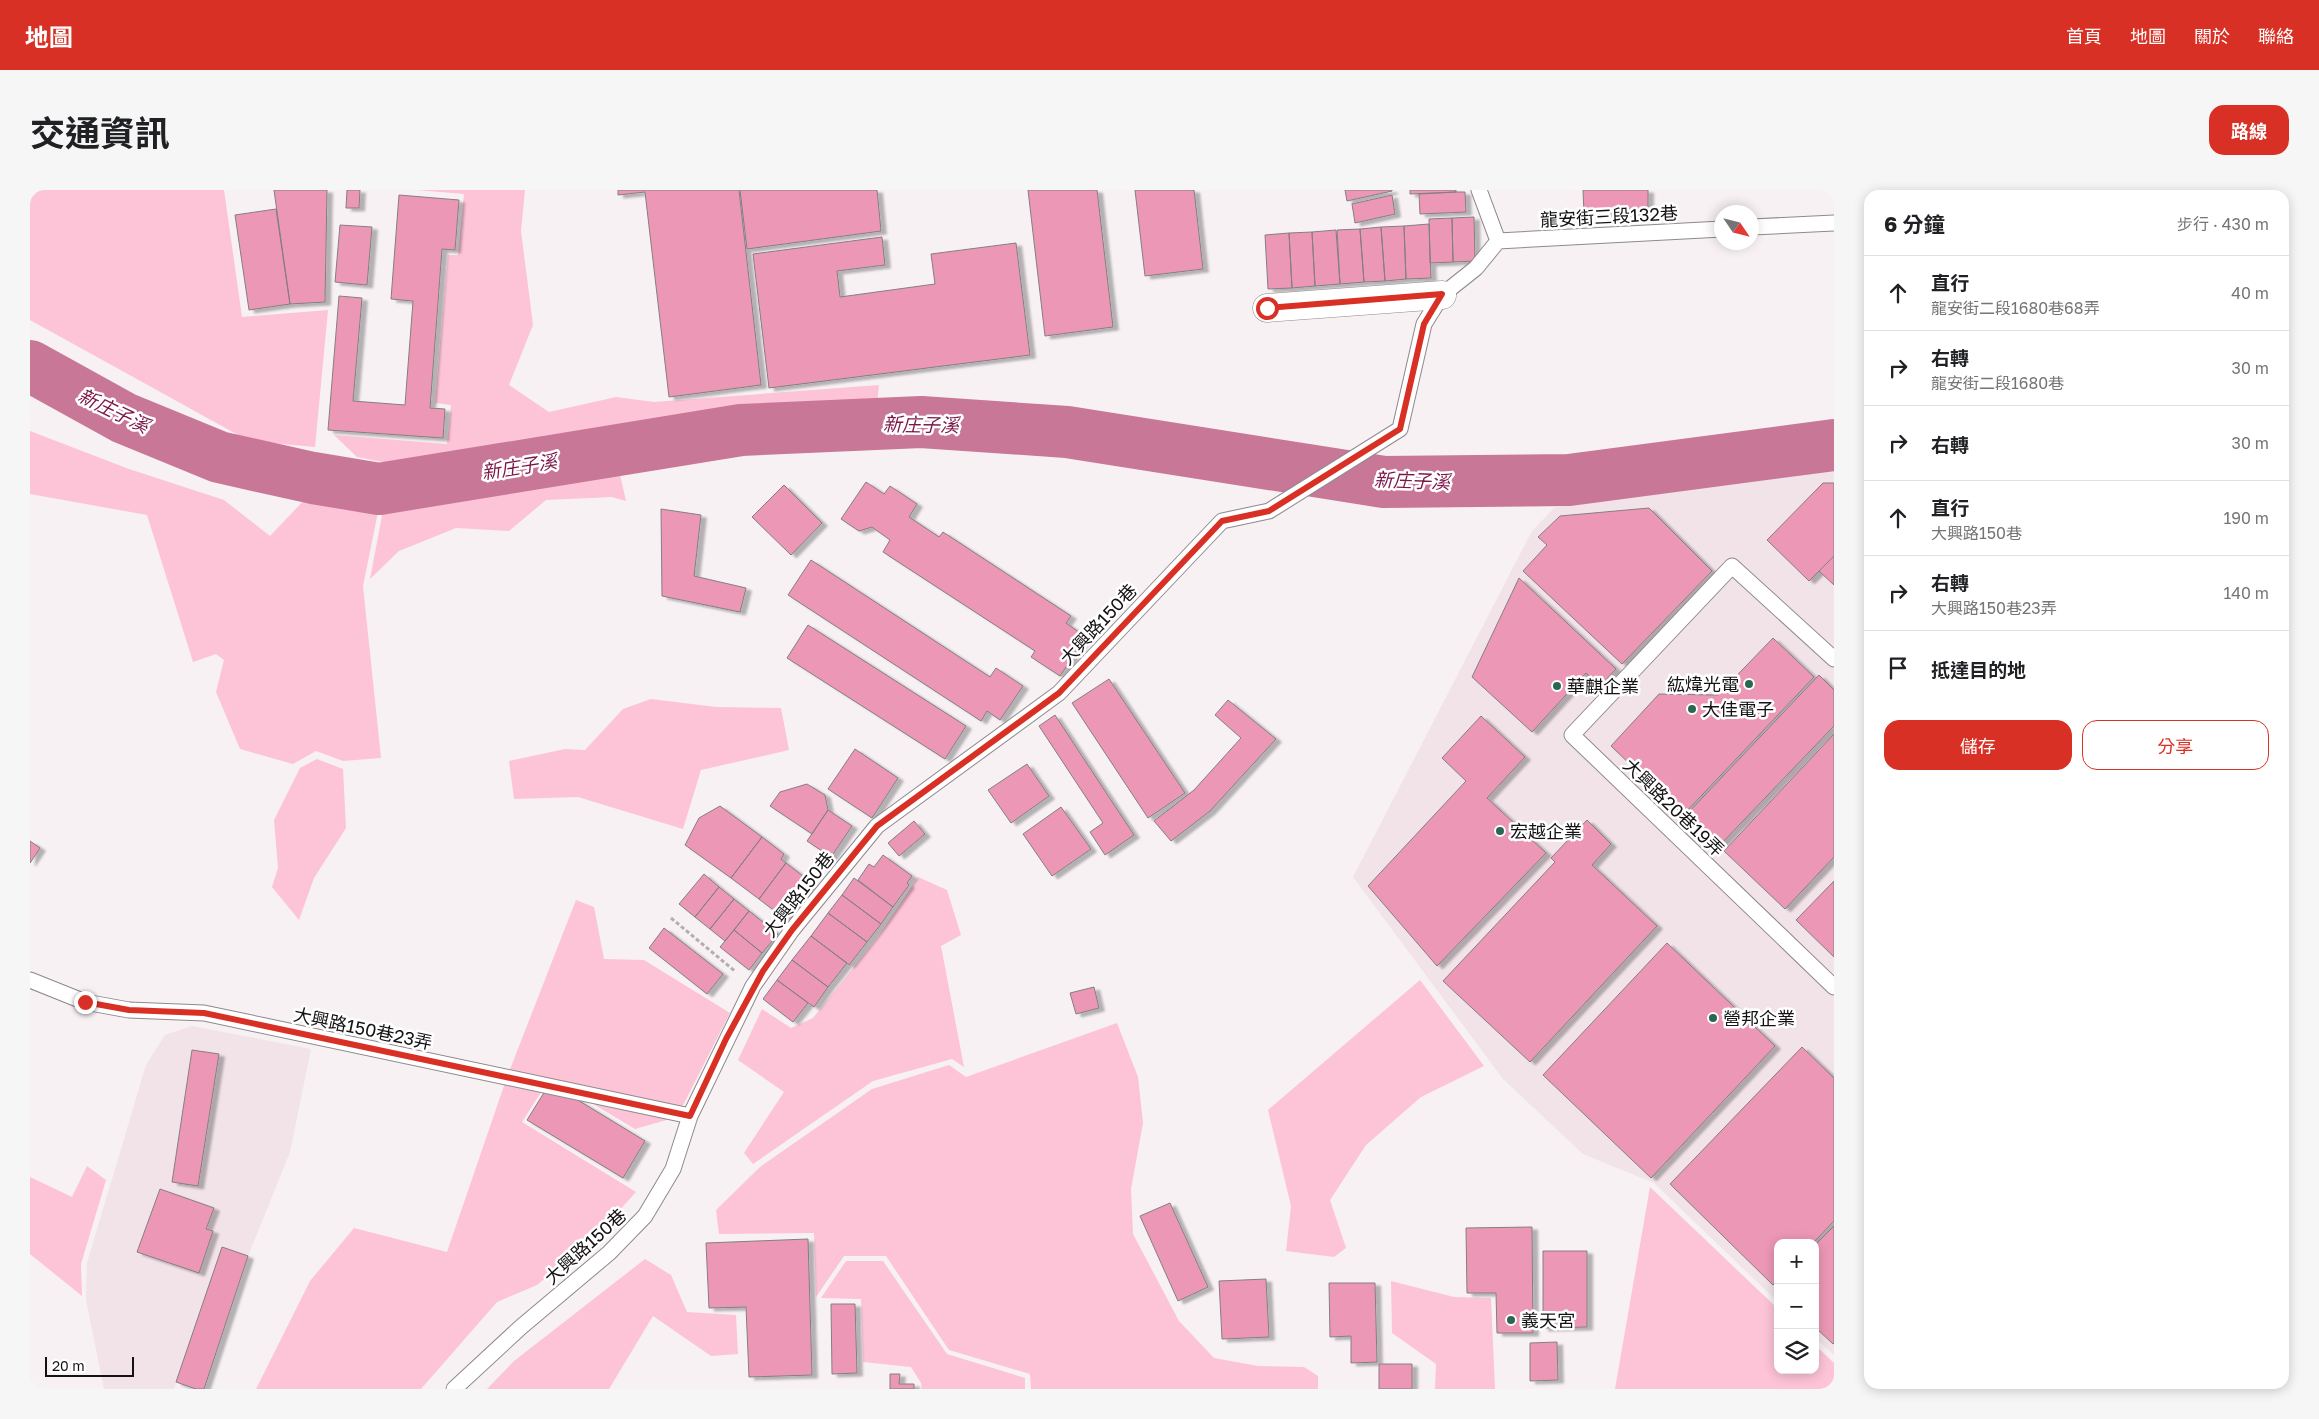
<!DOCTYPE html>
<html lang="zh-TW">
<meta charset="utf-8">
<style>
body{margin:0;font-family:"Golos Text","Noto Sans TC",sans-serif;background:#f6f6f6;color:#202124}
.controls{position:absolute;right:15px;bottom:15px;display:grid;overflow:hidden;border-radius:10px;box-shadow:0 2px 12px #0003}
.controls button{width:45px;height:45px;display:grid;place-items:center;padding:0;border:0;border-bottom:1px solid #e0e0e0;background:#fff;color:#202124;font:25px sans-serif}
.compass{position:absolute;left:1684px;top:15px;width:45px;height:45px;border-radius:50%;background:#fff;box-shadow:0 2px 12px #0003;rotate:125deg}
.scale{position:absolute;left:15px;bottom:12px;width:89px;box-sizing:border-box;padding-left:5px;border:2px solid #141213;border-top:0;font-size:14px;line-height:18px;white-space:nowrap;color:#141213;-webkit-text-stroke:4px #fff;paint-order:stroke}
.stop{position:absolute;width:15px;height:15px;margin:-11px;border:4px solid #d93025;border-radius:50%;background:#fff}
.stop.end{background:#d93025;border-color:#fff;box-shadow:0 1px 5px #0008}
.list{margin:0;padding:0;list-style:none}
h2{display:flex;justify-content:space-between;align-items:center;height:65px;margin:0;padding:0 20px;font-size:21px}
h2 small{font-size:16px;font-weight:400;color:#757577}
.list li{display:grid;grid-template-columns:32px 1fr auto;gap:15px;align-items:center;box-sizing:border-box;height:75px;padding:0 20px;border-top:1px solid #e0e0e0}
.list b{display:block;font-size:19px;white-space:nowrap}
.list p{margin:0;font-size:16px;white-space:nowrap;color:#757577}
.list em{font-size:16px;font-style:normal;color:#757577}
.actions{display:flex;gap:10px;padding:15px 20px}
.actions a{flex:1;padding:11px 0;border:1px solid #d93025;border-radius:15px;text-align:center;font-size:18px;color:#d93025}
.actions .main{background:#d93025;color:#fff}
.icon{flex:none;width:28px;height:28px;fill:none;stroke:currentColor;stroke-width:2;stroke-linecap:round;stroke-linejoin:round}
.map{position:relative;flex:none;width:1804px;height:1199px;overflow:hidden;border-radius:15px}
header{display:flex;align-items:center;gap:30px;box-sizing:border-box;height:70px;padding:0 25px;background:#d93025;color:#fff}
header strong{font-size:24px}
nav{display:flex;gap:28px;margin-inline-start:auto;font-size:18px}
.intro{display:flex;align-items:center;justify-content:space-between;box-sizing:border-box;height:120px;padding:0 30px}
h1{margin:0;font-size:35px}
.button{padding:12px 22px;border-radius:15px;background:#d93025;color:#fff;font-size:18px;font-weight:700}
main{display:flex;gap:30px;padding:0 30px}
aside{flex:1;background:#fff;border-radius:15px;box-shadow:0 2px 12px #0003}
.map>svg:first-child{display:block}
.built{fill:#f1e3e7}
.green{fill:#fdc3d7}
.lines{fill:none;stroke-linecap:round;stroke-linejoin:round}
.river{stroke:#c97796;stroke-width:52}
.building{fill:#ec97b6;stroke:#847f80;filter:url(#shadow)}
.lane-casing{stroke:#8f898b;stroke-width:17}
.street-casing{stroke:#8f898b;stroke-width:29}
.path{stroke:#b3aeb0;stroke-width:3;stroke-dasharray:4 2.5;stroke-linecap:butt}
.lane{stroke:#fff;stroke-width:15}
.street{stroke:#fff;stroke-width:28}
.route{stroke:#d93025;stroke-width:6}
.poi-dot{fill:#2b6650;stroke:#fff;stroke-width:2}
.labels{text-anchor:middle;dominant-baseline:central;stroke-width:5;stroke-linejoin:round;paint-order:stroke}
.street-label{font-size:18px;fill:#141213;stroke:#fff}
.poi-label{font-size:18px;fill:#141213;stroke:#fff;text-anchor:start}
.water-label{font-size:19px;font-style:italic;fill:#7a1748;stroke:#fff}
</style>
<header>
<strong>地圖</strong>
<nav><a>首頁</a><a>地圖</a><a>關於</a><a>聯絡</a></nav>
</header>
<div class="intro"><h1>交通資訊</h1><a class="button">路線</a></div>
<main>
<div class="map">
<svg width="1804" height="1199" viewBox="0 0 1804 1199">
<defs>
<filter id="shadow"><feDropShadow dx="5.5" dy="3" stdDeviation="1" flood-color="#0004"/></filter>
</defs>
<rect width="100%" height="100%" fill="#f7f1f3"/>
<!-- built -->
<path class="built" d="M 1804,282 L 1804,1165 L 1785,1148 L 1785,1053 L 1748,1053 L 1748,1112 L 1624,993 L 1553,964 L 1473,889 L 1323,687 L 1502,341 L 1524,318 L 1612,302 L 1777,283 Z
M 162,836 L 281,859 L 260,962 L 218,1066 L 192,1057 L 144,1199 L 74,1199 L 56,1110 L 57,1073 L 116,875 L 135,845 Z"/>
<!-- green -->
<path class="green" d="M 0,0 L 194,0 L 212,127 L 298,120 L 285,257 L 219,251 L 0,130 Z
M 387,0 L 495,0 L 491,41 L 503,135 L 479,195 L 519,222 L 586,207 L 624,212 L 849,195 L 847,213 L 631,233 L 480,265 L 421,273 L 363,274 L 327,267 L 304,245 L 417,254 L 421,215 L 405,213 L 418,65 L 428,65 L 434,4 Z
M 0,241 L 99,279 L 194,310 L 240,346 L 279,305 L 348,322 L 333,396 L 351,568 L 313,571 L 286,561 L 263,574 L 210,559 L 186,502 L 194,470 L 186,464 L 163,472 L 117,325 L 0,304 Z
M 588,276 L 596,311 L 582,307 L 516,310 L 479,341 L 426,338 L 369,361 L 340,389 L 354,315 L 516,292 Z
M 621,509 L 686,517 L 751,518 L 759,560 L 671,580 L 653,639 L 548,607 L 484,609 L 479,571 L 535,559 L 555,560 L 593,519 Z
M 287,569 L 313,579 L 316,638 L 284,688 L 269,730 L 242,697 L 248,678 L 244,630 L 270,578 Z
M 888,687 L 917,700 L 931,745 L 911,756 L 934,877 L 922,869 L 843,891 L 723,974 L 714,963 L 754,902 L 708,870 L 732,819 L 761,838 L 783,828 L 848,747 Z
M 546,710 L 564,717 L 574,769 L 614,770 L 700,823 L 647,927 L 605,939 L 520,888 L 492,932 L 606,1002 L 566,1046 L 507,1095 L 467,1112 L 391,1199 L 226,1199 L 280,1091 L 324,1038 L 417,1062 L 477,887 Z
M 1390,790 L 1454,876 L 1391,907 L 1336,955 L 1300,1010 L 1316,1058 L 1304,1067 L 1256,1061 L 1261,1016 L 1238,920 Z
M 1087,833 L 1108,887 L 1113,933 L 1101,999 L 1103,1044 L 1149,1131 L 1184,1168 L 1228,1176 L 1274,1177 L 1288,1186 L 1288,1199 L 1001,1199 L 1000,1184 L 919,1160 L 856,1066 L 814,1066 L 786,1107 L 784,1043 L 689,1044 L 686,1020 L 730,977 L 842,899 L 919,875 L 936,887 Z
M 57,976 L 76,990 L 51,1074 L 52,1106 L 0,1064 L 0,987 L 42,1007 Z
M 1620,997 L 1748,1119 L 1748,1180 L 1785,1180 L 1785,1155 L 1804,1173 L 1804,1199 L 1585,1199 Z
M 615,1069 L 641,1085 L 657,1122 L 706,1125 L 708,1164 L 681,1166 L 623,1126 L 579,1199 L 457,1199 L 484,1171 Z
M 816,1071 L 853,1071 L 917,1164 L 995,1188 L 995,1199 L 892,1199 L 891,1193 L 881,1177 L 833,1172 L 831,1109 L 791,1108 Z
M 1361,1091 L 1424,1107 L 1461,1108 L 1465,1199 L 1405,1199 L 1406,1174 L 1362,1143 Z"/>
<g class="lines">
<!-- river -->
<path class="river" d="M 0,176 L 94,228 L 189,267 L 283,288 L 349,299 L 711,240 L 891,232 L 1037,242 L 1354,292 L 1539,290 L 1804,255"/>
</g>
<!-- building -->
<path class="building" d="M 244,0 L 297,0 L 295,112 L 260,114 Z
M 317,0 L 330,0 L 329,18 L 316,18 Z
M 588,0 L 709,0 L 731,195 L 639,207 L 615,2 L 588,5 Z
M 710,0 L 847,0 L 851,41 L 717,59 Z
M 998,0 L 1067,0 L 1083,137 L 1015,146 Z
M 1105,0 L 1164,0 L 1173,79 L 1115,86 Z
M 1315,0 L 1362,0 L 1362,1 L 1317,11 Z
M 1380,0 L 1426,0 L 1426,2 L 1380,4 Z
M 1553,0 L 1618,0 L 1618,22 L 1554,24 Z
M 1426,2 L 1435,2 L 1436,22 L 1390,24 L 1389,4 Z
M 369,5 L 429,10 L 425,60 L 412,59 L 400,218 L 415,219 L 413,248 L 298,240 L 309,106 L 332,108 L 323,211 L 375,215 L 383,111 L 361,109 Z
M 1362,5 L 1365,24 L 1325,33 L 1322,14 Z
M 246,19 L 260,114 L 219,120 L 205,25 Z
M 1444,27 L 1445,71 L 1423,72 L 1422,28 Z
M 1422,28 L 1423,72 L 1400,73 L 1399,29 Z
M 1399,34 L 1401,88 L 1376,89 L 1374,36 Z
M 310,35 L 342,37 L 337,95 L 305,92 Z
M 1374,36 L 1376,89 L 1355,91 L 1351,37 Z
M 1351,37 L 1355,91 L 1334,92 L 1330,39 Z
M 1330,39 L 1334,92 L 1310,94 L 1307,40 Z
M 1306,40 L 1310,94 L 1285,96 L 1282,42 Z
M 1282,42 L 1285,96 L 1262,98 L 1259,43 Z
M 1259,43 L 1262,98 L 1238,99 L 1235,45 Z
M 852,47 L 855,75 L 807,81 L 810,107 L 905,94 L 901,64 L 986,53 L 1000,165 L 739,198 L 723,64 Z
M 836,292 L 854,304 L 860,296 L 887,314 L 879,327 L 909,347 L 913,342 L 1041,426 L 1036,433 L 1056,447 L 1030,486 L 1001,467 L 1005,461 L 853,362 L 860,350 L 842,337 L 829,341 L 811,329 Z
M 1793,293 L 1804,293 L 1804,366 L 1779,391 L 1737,350 Z
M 754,295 L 792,333 L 761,365 L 722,327 Z
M 1619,318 L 1682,381 L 1592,474 L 1493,381 L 1517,355 L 1508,347 L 1530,326 Z
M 631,319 L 671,325 L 664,386 L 716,398 L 710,422 L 632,406 Z
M 1804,366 L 1804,395 L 1789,381 Z
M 781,370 L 960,487 L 966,478 L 993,496 L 970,530 L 957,521 L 951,531 L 758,405 Z
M 1489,388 L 1586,479 L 1570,496 L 1556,483 L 1502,542 L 1442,487 Z
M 778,435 L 936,536 L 915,569 L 757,468 Z
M 1743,448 L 1784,487 L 1653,625 L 1581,556 L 1629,504 L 1688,505 Z
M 1789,485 L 1804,500 L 1804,536 L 1689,656 L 1656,625 Z
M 1079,489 L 1155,603 L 1118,628 L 1042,513 Z
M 1198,510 L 1246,549 L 1180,621 L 1141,651 L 1124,631 L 1164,600 L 1211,548 L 1185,525 Z
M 1025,525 L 1104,645 L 1075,665 L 1060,642 L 1073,633 L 1009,536 Z
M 1451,526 L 1495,567 L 1457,608 L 1516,663 L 1407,776 L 1338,696 L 1436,591 L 1412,568 Z
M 1804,544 L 1804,667 L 1755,719 L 1694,661 Z
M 825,559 L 868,588 L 842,628 L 798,599 Z
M 997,574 L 1019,606 L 981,633 L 958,600 Z
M 777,594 L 795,605 L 798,620 L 782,644 L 740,616 L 750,602 Z
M 690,616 L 732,647 L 701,688 L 655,655 L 669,628 Z
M 1031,617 L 1061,659 L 1022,686 L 993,644 Z
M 798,620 L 822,636 L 801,667 L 777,651 Z
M 1557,630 L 1581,654 L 1562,675 L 1627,736 L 1500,872 L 1413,791 L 1525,672 L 1521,668 Z
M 884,631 L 895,644 L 869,666 L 858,653 Z
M 732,647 L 754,664 L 751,669 L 756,673 L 729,709 L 701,688 Z
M 0,651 L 10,658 L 0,673 Z
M 853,665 L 882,686 L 877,693 L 879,695 L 863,717 L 828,690 L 839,674 L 844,677 Z
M 756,673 L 782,693 L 755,729 L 729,709 Z
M 674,684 L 689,697 L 665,727 L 649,714 Z
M 824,688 L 863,717 L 851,734 L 812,705 Z
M 1804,691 L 1804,767 L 1766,730 Z
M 689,697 L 704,709 L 680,739 L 665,727 Z
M 812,705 L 851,734 L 837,752 L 798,723 Z
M 704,709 L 719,721 L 695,751 L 680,739 Z
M 719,721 L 748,744 L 732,763 L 704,740 Z
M 798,723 L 837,752 L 819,775 L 781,746 Z
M 634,738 L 693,784 L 677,804 L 619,758 Z
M 704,740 L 732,763 L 719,780 L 690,757 Z
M 781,746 L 817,773 L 798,797 L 762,770 Z
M 1637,753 L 1745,856 L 1621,988 L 1513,885 Z
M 762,770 L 798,797 L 784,817 L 747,790 Z
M 747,790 L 778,813 L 763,832 L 733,809 Z
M 1064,797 L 1069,818 L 1046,824 L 1040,803 Z
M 1772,857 L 1804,888 L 1804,1031 L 1783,1053 L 1748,1053 L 1748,1089 L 1743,1095 L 1640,994 Z
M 162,860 L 189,864 L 168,996 L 142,992 Z
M 520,893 L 615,951 L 593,988 L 497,930 Z
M 130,999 L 184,1018 L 176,1039 L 183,1041 L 169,1083 L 107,1062 Z
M 1140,1013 L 1178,1097 L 1148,1111 L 1110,1026 Z
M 1804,1036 L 1804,1153 L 1803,1154 L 1785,1137 L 1785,1055 Z
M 1502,1037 L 1503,1143 L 1467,1143 L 1466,1103 L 1437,1103 L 1436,1038 Z
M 778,1049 L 782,1185 L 719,1187 L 716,1117 L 679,1118 L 676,1053 Z
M 192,1057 L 218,1066 L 174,1199 L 166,1199 L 146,1192 Z
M 1513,1061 L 1557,1061 L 1557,1137 L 1513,1138 Z
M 1236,1089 L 1239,1147 L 1192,1149 L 1189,1091 Z
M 1299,1093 L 1345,1093 L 1347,1172 L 1321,1173 L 1321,1146 L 1300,1147 Z
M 801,1114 L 825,1114 L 827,1183 L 802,1184 Z
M 1527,1152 L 1528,1190 L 1500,1191 L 1500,1153 Z
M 1349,1174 L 1382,1174 L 1382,1199 L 1349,1199 Z
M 860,1184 L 870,1184 L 869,1194 L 884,1194 L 884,1199 L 860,1199 Z"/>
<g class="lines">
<defs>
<path id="lane" d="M 1722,37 L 1804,33
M 1468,51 L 1692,39
M 1804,469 L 1702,376 L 1542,545 L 1804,797
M 0,790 L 55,812 L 99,820 L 174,823 L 660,926
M 424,1199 L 491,1137 L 579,1063 L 615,1026 L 643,979 L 660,926 L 723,796 L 762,740 L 847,636 L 1029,503 L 1192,331 L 1239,321 L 1370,239 L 1394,134 L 1412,105 L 1446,78 L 1468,51 L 1449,0"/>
<path id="street" d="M 1237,118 L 1412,105"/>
</defs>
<!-- lane casing -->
<use href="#lane" class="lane-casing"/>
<!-- street casing -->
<use href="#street" class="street-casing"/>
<!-- path -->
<path class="path" d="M 641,728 L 706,782"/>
<!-- lane -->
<use href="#lane" class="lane"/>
<!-- street -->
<use href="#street" class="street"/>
</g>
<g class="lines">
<!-- route -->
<path class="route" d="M 55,812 L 99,820 L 174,823 L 660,926 L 696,849 L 733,781 L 762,740 L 847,636 L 1029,503 L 1192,331 L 1239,321 L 1370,239 L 1394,134 L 1412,104 L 1237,118"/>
</g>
<!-- markers -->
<g class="poi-dot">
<circle cx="1719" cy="494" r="5"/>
<circle cx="1527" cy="496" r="5"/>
<circle cx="1662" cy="519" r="5"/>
<circle cx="1470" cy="641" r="5"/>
<circle cx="1683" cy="828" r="5"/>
<circle cx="1481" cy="1130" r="5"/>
</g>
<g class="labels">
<!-- street labels -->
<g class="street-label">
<text transform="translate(1579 26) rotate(-3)">龍安街三段132巷</text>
<text transform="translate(1068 434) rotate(-47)">大興路150巷</text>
<text transform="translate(1644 617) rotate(44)">大興路20巷19弄</text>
<text transform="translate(768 704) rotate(-52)">大興路150巷</text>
<text transform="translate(333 838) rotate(12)">大興路150巷23弄</text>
<text transform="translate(555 1056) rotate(-42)">大興路150巷</text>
</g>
<!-- poi labels -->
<g class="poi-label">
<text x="1709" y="494" text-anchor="end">紘煒光電</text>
<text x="1537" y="496">華麒企業</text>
<text x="1672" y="519">大佳電子</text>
<text x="1480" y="641">宏越企業</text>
<text x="1693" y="828">營邦企業</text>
<text x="1491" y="1130">義天宮</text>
</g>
<!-- water labels -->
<g class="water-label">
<text transform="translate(84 220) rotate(26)">新庄子溪</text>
<text transform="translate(891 234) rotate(1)">新庄子溪</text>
<text transform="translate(489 276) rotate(-9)">新庄子溪</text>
<text transform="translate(1382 290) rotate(2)">新庄子溪</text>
</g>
</g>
</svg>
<div class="controls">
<button>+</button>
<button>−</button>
<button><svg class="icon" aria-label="layers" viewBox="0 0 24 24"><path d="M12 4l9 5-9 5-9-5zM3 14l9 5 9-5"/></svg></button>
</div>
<svg class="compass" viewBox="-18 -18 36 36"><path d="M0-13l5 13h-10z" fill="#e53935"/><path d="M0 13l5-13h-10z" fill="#757577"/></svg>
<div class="scale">20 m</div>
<div class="stop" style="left:1237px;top:118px"></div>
<div class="stop end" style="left:55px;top:812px"></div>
</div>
<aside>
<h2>6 分鐘<small>步行 · 430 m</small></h2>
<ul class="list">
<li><svg class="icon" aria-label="ahead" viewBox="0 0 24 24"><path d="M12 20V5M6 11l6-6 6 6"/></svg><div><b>直行</b><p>龍安街二段1680巷68弄</p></div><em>40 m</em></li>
<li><svg class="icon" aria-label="right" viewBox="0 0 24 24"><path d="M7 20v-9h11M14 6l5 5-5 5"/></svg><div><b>右轉</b><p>龍安街二段1680巷</p></div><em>30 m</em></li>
<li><svg class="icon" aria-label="right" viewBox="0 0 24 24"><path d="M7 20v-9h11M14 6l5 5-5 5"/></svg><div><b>右轉</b></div><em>30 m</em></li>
<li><svg class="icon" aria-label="ahead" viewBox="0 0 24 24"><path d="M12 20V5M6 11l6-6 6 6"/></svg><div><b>直行</b><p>大興路150巷</p></div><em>190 m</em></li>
<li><svg class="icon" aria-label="right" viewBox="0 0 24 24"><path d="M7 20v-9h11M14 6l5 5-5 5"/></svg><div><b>右轉</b><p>大興路150巷23弄</p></div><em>140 m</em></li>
<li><svg class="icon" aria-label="arrive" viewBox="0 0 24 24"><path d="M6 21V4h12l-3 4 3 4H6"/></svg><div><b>抵達目的地</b></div></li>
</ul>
<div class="actions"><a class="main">儲存</a><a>分享</a></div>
</aside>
</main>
